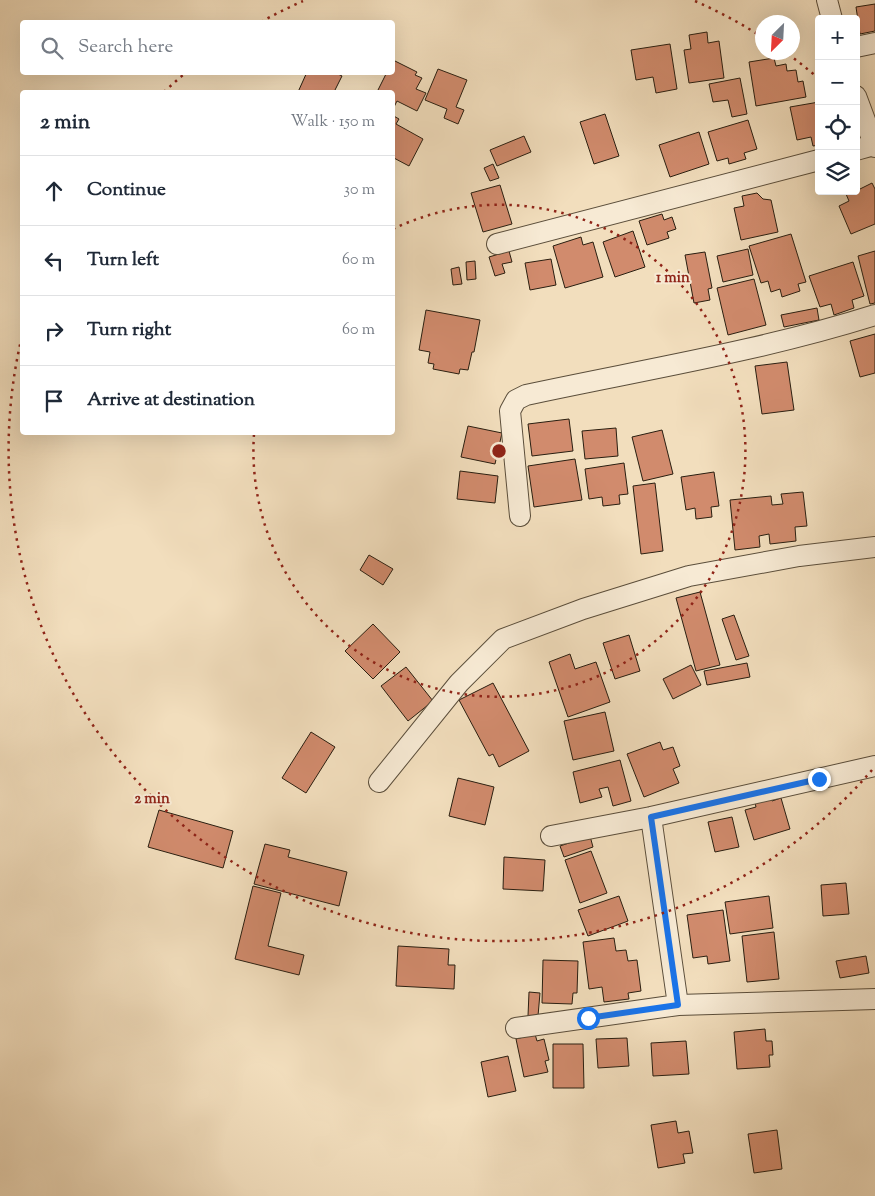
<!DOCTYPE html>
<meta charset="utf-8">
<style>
body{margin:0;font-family:"Sorts Mill Goudy",serif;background:#f6f6f7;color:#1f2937}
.controls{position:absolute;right:15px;top:15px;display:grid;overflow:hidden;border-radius:5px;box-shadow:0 5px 20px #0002}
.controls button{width:45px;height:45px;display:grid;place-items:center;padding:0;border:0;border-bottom:1px solid #e0e1e3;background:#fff;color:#1f2937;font:25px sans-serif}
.compass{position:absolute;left:755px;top:15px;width:45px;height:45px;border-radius:50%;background:#fff;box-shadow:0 5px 20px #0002;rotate:204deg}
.stop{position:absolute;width:15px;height:15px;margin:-11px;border:4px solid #1a73e8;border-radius:50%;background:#fff}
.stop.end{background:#1a73e8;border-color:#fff;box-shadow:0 1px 5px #0008}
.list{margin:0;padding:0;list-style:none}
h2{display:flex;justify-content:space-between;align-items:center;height:65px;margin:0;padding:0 20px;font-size:21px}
h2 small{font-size:16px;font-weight:400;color:#747a83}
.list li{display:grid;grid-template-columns:32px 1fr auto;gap:15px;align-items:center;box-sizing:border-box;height:70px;padding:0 20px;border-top:1px solid #e0e1e3}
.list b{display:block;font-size:19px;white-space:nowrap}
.list em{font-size:16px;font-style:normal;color:#747a83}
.icon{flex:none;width:28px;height:28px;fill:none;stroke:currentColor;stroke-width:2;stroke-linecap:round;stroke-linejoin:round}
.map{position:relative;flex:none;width:875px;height:1196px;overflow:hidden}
.search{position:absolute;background:#fff;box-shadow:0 5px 20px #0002;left:20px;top:20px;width:375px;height:55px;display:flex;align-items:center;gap:12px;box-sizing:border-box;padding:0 18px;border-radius:5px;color:#747a83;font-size:19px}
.panel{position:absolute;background:#fff;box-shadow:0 5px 20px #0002;left:20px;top:90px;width:375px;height:345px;border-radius:5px}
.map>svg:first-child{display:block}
.building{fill:#d18b6d;stroke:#291e10}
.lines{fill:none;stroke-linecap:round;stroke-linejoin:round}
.minor-casing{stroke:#5b4e3b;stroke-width:22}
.minor{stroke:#f7ead4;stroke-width:20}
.route{stroke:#1a73e8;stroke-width:6}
.ring{fill:none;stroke:#8f2418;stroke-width:2.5;stroke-dasharray:2.5 5}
.centre{fill:#8f2418;stroke:#f7ead4;stroke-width:2.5}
.ring-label{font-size:15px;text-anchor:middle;font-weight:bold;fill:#8f2418;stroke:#f7ead4;stroke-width:4;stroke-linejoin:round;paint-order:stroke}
</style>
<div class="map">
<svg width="875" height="1196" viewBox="0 0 875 1196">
<rect width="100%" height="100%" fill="#f2debd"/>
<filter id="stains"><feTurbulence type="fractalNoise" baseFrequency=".004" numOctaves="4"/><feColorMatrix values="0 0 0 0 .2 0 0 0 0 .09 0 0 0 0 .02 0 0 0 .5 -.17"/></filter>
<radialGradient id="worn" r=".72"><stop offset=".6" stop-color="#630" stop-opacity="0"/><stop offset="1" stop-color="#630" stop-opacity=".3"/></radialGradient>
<!-- building -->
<path class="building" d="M 875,4 L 875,31 L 860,34 L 856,7 Z
M 707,32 L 708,43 L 719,41 L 724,78 L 689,83 L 684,50 L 691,49 L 689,35 Z
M 670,44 L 677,89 L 656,93 L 653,77 L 636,80 L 631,50 Z
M 774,58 L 776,66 L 786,64 L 787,71 L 796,70 L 798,82 L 803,81 L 806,97 L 756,106 L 749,62 Z
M 393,60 L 417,72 L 415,75 L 422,78 L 416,89 L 426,93 L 417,111 L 397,101 L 394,107 L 392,106 L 392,92 L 377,92 L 387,72 L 392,72 Z
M 438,69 L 467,80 L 456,107 L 464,110 L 458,124 L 444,118 L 447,109 L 425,100 Z
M 307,72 L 334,72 L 342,76 L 334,92 L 298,92 Z
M 740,78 L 747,114 L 732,117 L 728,100 L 713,102 L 709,84 Z
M 819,102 L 819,145 L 813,146 L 811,137 L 797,140 L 790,107 Z
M 605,114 L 619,156 L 594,164 L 580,122 Z
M 392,115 L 399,119 L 396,124 L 423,139 L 409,166 L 392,157 Z
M 748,120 L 757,149 L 744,153 L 746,159 L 729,164 L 728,158 L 717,161 L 708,132 Z
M 699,132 L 709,164 L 670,177 L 659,145 Z
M 524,136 L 531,152 L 497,166 L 490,150 Z
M 493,164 L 499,178 L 490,181 L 484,168 Z
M 872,183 L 875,189 L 875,224 L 851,234 L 839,206 L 849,201 L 846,194 L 856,191 Z
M 500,185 L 512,224 L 483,232 L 471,193 Z
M 757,193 L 763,199 L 771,200 L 778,232 L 741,240 L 734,208 L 744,206 L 742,196 Z
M 662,214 L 664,220 L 672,217 L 676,229 L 667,232 L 669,238 L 647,245 L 639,221 Z
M 633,231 L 645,267 L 615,277 L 603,242 Z
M 791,234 L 806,282 L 798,284 L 800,291 L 782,297 L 780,289 L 771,292 L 768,281 L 761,283 L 749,246 Z
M 581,237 L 583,245 L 593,242 L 603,277 L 565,288 L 553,246 Z
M 748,249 L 753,275 L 723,282 L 717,256 Z
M 509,251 L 512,262 L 502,264 L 505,273 L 495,276 L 489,257 Z
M 875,251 L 875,303 L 870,304 L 858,256 Z
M 705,252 L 712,288 L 708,289 L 710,300 L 694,303 L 685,255 Z
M 551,259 L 556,285 L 530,290 L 525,263 Z
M 475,261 L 476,279 L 467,280 L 466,262 Z
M 853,262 L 864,296 L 852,300 L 854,308 L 834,315 L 831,304 L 820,307 L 809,276 Z
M 459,267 L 462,284 L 453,285 L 451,269 Z
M 754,279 L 766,325 L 728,335 L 717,288 Z
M 817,308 L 819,320 L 784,327 L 781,315 Z
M 426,310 L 480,320 L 474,352 L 472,352 L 468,370 L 460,369 L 459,374 L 433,369 L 434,364 L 428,363 L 430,352 L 419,350 Z
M 875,334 L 875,373 L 860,377 L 850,341 Z
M 787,362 L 794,410 L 762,414 L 755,366 Z
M 569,419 L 573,451 L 532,456 L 528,424 Z
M 468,426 L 502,433 L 495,464 L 461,457 Z
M 616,428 L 618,456 L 585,459 L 582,431 Z
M 662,430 L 673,474 L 643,481 L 632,437 Z
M 575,459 L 582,500 L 534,507 L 528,466 Z
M 624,463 L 628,494 L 619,495 L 620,504 L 603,506 L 602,497 L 589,499 L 585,469 Z
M 460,471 L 498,476 L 495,503 L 457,499 Z
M 714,472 L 719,506 L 711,507 L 712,517 L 696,519 L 695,508 L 686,510 L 681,477 Z
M 655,483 L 663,551 L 641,554 L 633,486 Z
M 803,492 L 807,526 L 795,527 L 796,541 L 770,544 L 769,534 L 759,536 L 760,547 L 735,550 L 730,500 L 771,496 L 772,505 L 783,504 L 781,494 Z
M 369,555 L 393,569 L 383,585 L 360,570 Z
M 700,592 L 720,665 L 696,671 L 676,598 Z
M 734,615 L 749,656 L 736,660 L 722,619 Z
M 373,624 L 400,652 L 373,679 L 345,651 Z
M 629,635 L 640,671 L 615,679 L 603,643 Z
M 570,654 L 575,669 L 596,662 L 610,702 L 568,717 L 549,662 Z
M 747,663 L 750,677 L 707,685 L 704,671 Z
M 691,665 L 701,685 L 673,699 L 663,679 Z
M 406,667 L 433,701 L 408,721 L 381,686 Z
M 493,683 L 529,751 L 499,767 L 493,754 L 489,756 L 459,700 Z
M 605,712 L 614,751 L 573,760 L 564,721 Z
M 311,732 L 335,747 L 306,793 L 282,778 Z
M 660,742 L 663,750 L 673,747 L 680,766 L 673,769 L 679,783 L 644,797 L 627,754 Z
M 620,760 L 631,801 L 613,806 L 608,787 L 599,789 L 602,797 L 580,803 L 573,772 Z
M 458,778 L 494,787 L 485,825 L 449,816 Z
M 769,794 L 772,801 L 781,798 L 790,829 L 754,840 L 745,810 L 756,807 L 754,799 Z
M 159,810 L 233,831 L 223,868 L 148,847 Z
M 732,817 L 739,847 L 715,852 L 708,822 Z
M 590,836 L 593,847 L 564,857 L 560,846 Z
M 265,844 L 290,850 L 288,857 L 347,872 L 339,906 L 254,884 Z
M 591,851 L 607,893 L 580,903 L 565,860 Z
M 504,857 L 545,860 L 543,891 L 503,889 Z
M 846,883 L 849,914 L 823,916 L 821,885 Z
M 253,886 L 281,893 L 268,946 L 304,955 L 299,975 L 235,959 Z
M 619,896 L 628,921 L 588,936 L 578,910 Z
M 769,896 L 773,928 L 730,934 L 725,902 Z
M 723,910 L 730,961 L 708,964 L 707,956 L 693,958 L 687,915 Z
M 774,932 L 779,979 L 747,982 L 742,936 Z
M 614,938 L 616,951 L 626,950 L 628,961 L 637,960 L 641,991 L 628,993 L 629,999 L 604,1002 L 602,987 L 589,989 L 583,942 Z
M 398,946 L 449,949 L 448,965 L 455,965 L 454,989 L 396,986 Z
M 866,956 L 869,973 L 840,978 L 836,961 Z
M 543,960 L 578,961 L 577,993 L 573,993 L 572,1004 L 542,1003 Z
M 529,992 L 540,993 L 538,1016 L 528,1016 Z
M 765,1029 L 766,1041 L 772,1041 L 773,1055 L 769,1055 L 770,1067 L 737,1069 L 734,1032 Z
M 535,1034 L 537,1041 L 544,1039 L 549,1060 L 545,1061 L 548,1072 L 524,1077 L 516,1039 Z
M 627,1038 L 629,1066 L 598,1068 L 596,1039 Z
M 686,1041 L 689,1074 L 653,1076 L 651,1043 Z
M 553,1044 L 583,1044 L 584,1088 L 553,1088 Z
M 508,1056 L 516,1091 L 488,1097 L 481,1062 Z
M 676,1121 L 678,1133 L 689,1131 L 693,1153 L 683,1154 L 685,1163 L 658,1168 L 651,1125 Z
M 777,1130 L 782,1169 L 754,1173 L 748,1134 Z"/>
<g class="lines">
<defs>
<path id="minor" d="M 827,0 L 832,19
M 856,47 L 875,43
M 856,96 L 875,147
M 856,150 L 874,145
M 497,244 L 819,160
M 520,516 L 510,411 L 516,400 L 526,395 C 642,370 761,351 875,315
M 379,782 L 459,683 L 503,639 L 583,609 L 689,576 L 799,556 L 875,547
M 651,817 L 678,1005
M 551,836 L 651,817 L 875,766
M 516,1028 L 678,1005 L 875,999"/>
</defs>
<!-- minor casing -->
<use href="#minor" class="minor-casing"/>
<!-- minor -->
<use href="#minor" class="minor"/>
</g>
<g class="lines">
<!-- route -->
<path class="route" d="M 588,1018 L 678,1005 L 651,817 L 819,779"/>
</g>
<!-- distance rings -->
<g class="ring">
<path d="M393 229A246 246 0 1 1 254 434"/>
<path d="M872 770A491 491 0 0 1 22 336M164 92A491 491 0 0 1 183 75M261 22A491 491 0 0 1 303 1M695 1A491 491 0 0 1 759 35M788 54A491 491 0 0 1 818 78"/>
</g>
<circle cx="499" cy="451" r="8" class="centre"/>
<g class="ring-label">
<text x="673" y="282">1 min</text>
<text x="152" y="803">2 min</text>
</g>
<rect width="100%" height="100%" filter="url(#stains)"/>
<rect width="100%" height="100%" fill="url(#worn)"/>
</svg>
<div class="controls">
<button>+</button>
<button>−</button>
<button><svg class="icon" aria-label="locate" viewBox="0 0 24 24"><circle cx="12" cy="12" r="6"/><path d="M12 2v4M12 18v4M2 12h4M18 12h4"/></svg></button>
<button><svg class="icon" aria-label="layers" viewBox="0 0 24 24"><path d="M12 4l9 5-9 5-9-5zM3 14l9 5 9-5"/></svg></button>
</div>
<svg class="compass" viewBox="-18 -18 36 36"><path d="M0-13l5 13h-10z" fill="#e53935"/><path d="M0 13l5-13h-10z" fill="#747a83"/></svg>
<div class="stop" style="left:588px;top:1018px"></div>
<div class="stop end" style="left:819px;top:779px"></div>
<div class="search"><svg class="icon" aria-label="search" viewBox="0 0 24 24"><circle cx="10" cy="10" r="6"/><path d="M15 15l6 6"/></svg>Search here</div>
<section class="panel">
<h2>2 min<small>Walk · 150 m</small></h2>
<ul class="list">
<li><svg class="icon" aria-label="ahead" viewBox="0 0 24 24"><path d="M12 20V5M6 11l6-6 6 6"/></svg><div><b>Continue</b></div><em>30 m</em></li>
<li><svg class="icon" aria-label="left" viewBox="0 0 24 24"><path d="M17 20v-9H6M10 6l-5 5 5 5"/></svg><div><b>Turn left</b></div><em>60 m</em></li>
<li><svg class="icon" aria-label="right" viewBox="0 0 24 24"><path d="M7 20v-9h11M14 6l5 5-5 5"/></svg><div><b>Turn right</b></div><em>60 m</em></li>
<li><svg class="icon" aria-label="arrive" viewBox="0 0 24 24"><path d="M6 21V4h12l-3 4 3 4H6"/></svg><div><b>Arrive at destination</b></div></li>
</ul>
</section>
</div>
